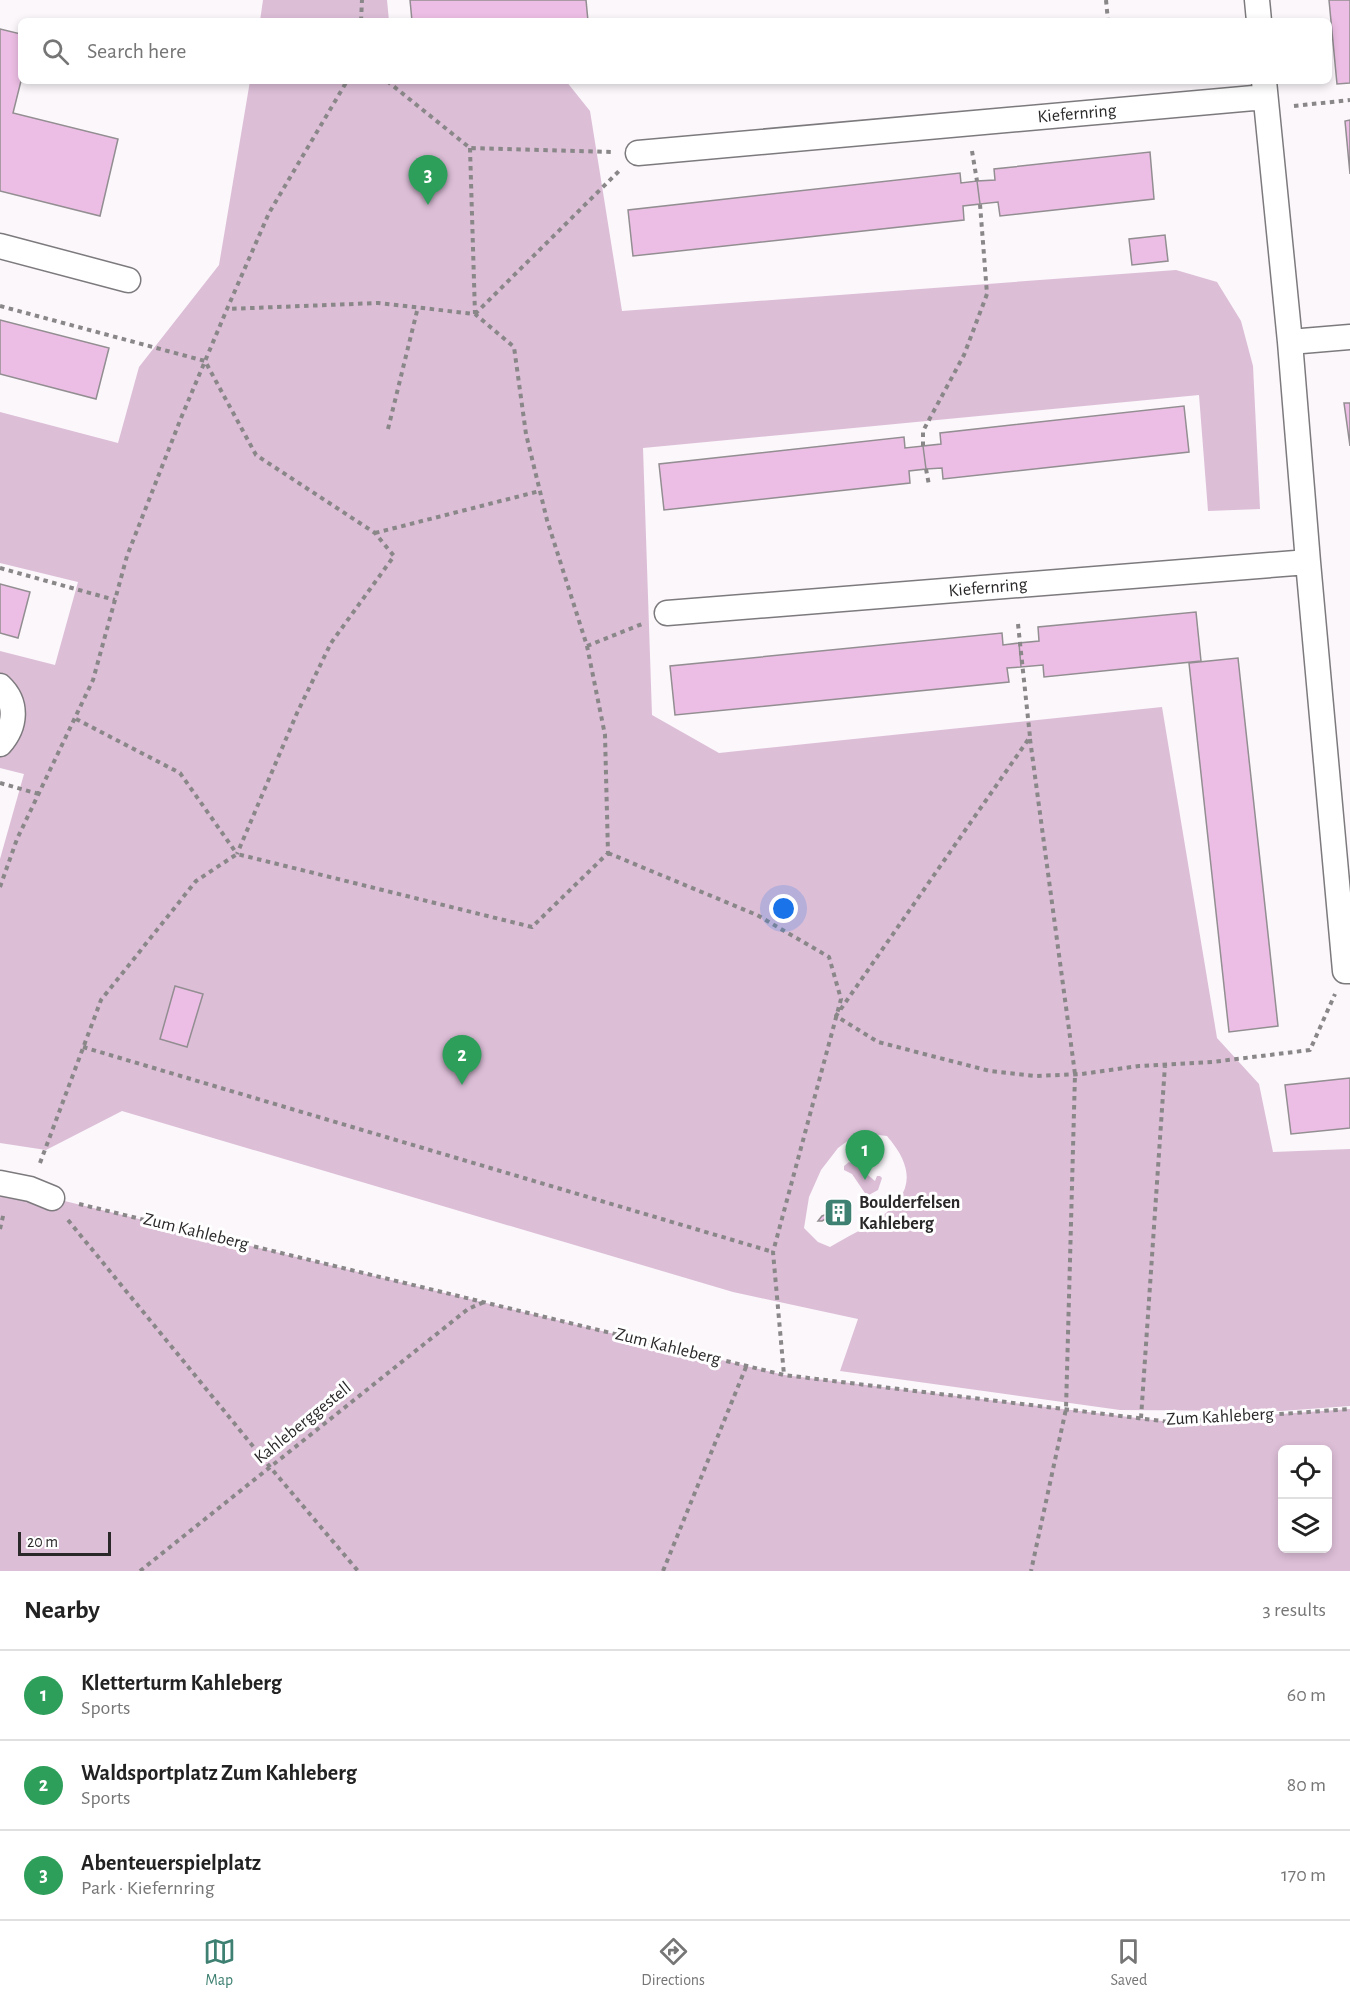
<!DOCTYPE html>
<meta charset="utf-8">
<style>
body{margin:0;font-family:"Alegreya Sans",sans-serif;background:#f2f2f2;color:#222}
.controls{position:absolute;right:18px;bottom:18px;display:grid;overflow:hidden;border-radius:9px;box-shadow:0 3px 9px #0003}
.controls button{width:54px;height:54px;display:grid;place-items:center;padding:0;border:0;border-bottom:2px solid #e0e0e0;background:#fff;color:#222;font:30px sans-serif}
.scale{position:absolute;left:18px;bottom:15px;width:93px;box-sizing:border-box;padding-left:6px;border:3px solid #2a2829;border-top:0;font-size:16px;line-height:21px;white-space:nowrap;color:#2a2829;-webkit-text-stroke:4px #fff;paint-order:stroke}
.you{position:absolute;left:784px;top:909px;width:21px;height:21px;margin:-15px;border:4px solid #fff;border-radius:50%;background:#1a73e8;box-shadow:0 0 0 9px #1a73e833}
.badge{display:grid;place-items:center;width:39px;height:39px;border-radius:50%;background:#3e8072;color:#fff;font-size:20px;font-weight:700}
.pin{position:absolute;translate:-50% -50px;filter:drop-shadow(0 2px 3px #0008)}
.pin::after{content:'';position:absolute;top:32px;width:21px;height:18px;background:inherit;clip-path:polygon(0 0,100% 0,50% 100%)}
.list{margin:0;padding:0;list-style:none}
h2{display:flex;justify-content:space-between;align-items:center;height:78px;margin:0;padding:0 24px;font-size:26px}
h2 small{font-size:20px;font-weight:400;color:#767676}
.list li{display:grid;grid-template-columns:39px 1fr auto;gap:18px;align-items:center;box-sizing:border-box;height:90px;padding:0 24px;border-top:2px solid #e0e0e0}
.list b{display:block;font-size:22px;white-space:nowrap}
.list p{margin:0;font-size:20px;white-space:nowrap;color:#767676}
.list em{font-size:20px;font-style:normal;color:#767676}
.icon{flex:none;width:33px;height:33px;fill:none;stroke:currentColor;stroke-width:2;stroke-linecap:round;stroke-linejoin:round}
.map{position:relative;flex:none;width:1350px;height:1571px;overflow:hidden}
.search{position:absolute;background:#fff;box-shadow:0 3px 9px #0003;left:18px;right:18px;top:18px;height:66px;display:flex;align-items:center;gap:15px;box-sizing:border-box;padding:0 21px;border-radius:9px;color:#767676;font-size:22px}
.sheet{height:348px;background:#fff}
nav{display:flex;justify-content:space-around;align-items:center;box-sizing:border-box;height:84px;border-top:2px solid #e0e0e0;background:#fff;font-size:16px;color:#767676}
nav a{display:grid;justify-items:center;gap:3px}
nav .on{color:#3e8072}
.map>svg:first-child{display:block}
.green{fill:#dcbed7;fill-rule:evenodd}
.building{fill:#edbee5;stroke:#928e91;stroke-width:1.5}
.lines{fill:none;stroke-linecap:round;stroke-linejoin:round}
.street-casing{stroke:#7d7a7d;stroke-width:27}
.path{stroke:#8a8789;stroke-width:4;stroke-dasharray:4.5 4.5;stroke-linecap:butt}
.street{stroke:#fff;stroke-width:24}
.labels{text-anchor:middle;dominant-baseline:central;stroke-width:6;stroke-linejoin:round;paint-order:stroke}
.street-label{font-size:18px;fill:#2a2829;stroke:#fff}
.poi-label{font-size:18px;font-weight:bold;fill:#2a2829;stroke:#fff;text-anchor:start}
</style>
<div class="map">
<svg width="1350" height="1571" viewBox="0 0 1350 1571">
<rect width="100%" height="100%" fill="#fbf7fb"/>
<!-- green -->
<path class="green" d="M 263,0 L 387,0 L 389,21 L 260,21 Z
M 250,81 L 566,81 L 590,111 L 622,311 L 1176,270 L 1217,282 L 1241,321 L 1253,366 L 1260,509 L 1208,511 L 1199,395 L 643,448 L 652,715 L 719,753 L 1162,707 L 1217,1038 L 1259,1084 L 1273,1152 L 1350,1149 L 1350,1406 L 1281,1411 L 1120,1410 L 840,1371 L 858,1319 L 733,1292 L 122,1111 L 46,1150 L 0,1143 L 0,859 L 24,774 L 0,768 L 0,651 L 55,665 L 78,582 L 0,563 L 0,412 L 118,443 L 139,367 L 219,265 ZM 870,1134 L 887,1136 C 939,1196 877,1220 830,1247 L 818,1242 L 804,1228 L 809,1197 L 821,1170 L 838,1148 L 850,1139 Z
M 849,1162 L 856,1165 L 875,1181 L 877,1176 L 880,1176 L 882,1178 L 878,1190 L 867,1196 L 852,1174 L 844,1170 L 844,1166 Z
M 0,1183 L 52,1198 L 784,1375 L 1170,1422 L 1350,1409 L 1350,1571 L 0,1571 ZM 1282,1450 L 1328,1450 L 1328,1548 L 1282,1548 Z"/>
<!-- building -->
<path class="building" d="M 410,0 L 586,0 L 588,21 L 412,21 Z
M 1329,0 L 1350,0 L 1350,83 L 1337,84 Z
M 0,29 L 21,34 L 21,81 L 13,113 L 118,139 L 100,216 L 0,191 Z
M 1350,120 L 1350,174 L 1345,121 Z
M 1150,152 L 1154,199 L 1000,216 L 998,202 L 980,204 L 977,181 L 995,180 L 994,169 Z
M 960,173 L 961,183 L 977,181 L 980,204 L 963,206 L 964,220 L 633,256 L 628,210 Z
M 1165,235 L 1168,261 L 1132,265 L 1129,239 Z
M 0,320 L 109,348 L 96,399 L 0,374 Z
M 1344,403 L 1350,403 L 1350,446 Z
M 1184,406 L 1189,452 L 943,479 L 942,468 L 926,469 L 923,446 L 941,444 L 940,433 Z
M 904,437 L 905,448 L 923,446 L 926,469 L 909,471 L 910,483 L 664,510 L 659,464 Z
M 0,584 L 30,592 L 18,638 L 0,633 Z
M 1196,612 L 1201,661 L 1044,677 L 1043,665 L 1021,667 L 1019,643 L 1039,641 L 1038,627 Z
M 1002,633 L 1003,645 L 1019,643 L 1021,667 L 1007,668 L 1009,682 L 675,715 L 670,666 Z
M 1238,658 L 1278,1026 L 1229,1032 L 1189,663 Z
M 175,986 L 203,994 L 187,1047 L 160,1039 Z
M 1350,1078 L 1350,1128 L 1291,1134 L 1285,1085 Z
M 842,1204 L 849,1209 L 848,1215 L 841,1218 L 831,1216 L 822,1221 L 818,1221 L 822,1216 L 839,1210 Z"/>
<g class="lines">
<defs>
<path id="street" d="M 1257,0 L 1259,21
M 1264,81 L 1290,342 L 1308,562 L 1345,971 L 1350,971
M 638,153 L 1265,97
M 0,246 L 128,280
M 1290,342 L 1350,337
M 667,613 L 1308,562
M 0,686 C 18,703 16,726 0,744
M 0,1183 L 30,1189 L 52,1198"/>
</defs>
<!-- street casing -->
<use href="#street" class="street-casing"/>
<!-- path -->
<path class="path" d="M 1106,0 L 1108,21
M 361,21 L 362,0
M 387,81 L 470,148 L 612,152
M 1294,106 L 1350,100
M 470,148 L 475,314
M 972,151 L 977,181
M 0,306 L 205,361 L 256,455 L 375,533 L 394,556 L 331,643 L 297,713 L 237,854
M 475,314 L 619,171
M 388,429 L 418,307
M 923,446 L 923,431 L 964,355 L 987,294 L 980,204
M 926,469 L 929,485
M 375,533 L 540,491
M 0,568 L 115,600
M 1018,624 L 1030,737 L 836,1016 L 878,1042 L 990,1071 L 1036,1076 L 1082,1074 L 1139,1066 L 1212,1062 L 1310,1050 L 1335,994
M 587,646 L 642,624
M 76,719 L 180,773 L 237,854
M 1030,739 L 1075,1074 L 1066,1409 L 1031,1571
M 0,783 L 39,794
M 608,853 L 757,915 L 829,957 L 841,999 L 773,1252 L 784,1375
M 0,887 L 17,839 L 93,680 L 127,556 L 181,418 L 227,309 L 269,213 L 347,81
M 83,1047 L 773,1252
M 40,1163 L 101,1000 L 196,881 L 237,854 L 532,927 L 608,853 L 605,735 L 587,646 L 547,520 L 526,434 L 514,347 L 475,314 L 378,303 L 227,309
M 79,1204 L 784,1375 L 1170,1422 L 1350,1409
M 68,1220 L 270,1467 L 358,1571
M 0,1229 L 4,1212
M 1141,1418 L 1165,1065
M 140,1571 L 468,1309 L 484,1302
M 663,1571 L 746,1367"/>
<!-- street -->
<use href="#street" class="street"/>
</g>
<!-- icons -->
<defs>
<symbol id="building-square" viewBox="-11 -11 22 22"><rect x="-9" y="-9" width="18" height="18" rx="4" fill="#3e8072" stroke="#fff"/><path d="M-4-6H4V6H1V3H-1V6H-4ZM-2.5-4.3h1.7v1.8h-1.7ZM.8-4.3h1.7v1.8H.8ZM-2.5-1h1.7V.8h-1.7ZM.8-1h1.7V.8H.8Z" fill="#fff"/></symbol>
</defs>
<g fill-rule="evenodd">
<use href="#building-square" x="822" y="1196" width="33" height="33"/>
</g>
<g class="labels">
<!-- street labels -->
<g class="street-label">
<text transform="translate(1077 114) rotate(-5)">Kiefernring</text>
<text transform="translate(988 588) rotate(-5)">Kiefernring</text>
<text transform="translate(196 1232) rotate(14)">Zum Kahleberg</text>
<text transform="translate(668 1347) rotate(14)">Zum Kahleberg</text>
<text transform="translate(1220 1417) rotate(-3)">Zum Kahleberg</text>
<text transform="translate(303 1423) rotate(-39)">Kahleberggestell</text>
</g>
<!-- poi labels -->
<g class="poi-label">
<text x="859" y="1203">Boulderfelsen<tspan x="859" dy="21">Kahleberg</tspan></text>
</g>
</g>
</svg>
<div class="controls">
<button><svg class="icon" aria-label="locate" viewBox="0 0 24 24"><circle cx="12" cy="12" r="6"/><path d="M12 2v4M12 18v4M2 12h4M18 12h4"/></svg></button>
<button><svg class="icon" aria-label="layers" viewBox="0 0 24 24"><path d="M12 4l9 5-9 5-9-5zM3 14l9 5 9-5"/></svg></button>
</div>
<div class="scale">20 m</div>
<div class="you"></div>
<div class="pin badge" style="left:865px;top:1180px;background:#2e9e5b">1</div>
<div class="pin badge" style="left:462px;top:1085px;background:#2e9e5b">2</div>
<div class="pin badge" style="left:428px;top:205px;background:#2e9e5b">3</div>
<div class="search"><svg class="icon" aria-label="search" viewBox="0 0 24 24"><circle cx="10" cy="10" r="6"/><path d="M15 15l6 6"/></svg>Search here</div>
</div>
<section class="sheet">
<h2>Nearby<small>3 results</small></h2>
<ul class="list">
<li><span class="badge" style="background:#2e9e5b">1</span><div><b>Kletterturm Kahleberg</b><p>Sports</p></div><em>60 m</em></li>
<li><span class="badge" style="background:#2e9e5b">2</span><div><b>Waldsportplatz Zum Kahleberg</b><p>Sports</p></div><em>80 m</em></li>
<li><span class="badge" style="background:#2e9e5b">3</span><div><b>Abenteuerspielplatz</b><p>Park · Kiefernring</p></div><em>170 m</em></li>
</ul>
</section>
<nav>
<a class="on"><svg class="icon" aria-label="map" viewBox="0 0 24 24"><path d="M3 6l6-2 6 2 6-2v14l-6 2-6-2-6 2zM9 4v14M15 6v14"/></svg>Map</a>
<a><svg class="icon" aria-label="directions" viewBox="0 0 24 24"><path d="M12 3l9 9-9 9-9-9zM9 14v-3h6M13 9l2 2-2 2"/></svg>Directions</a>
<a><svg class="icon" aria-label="saved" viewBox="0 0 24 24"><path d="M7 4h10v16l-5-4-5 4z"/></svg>Saved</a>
</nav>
